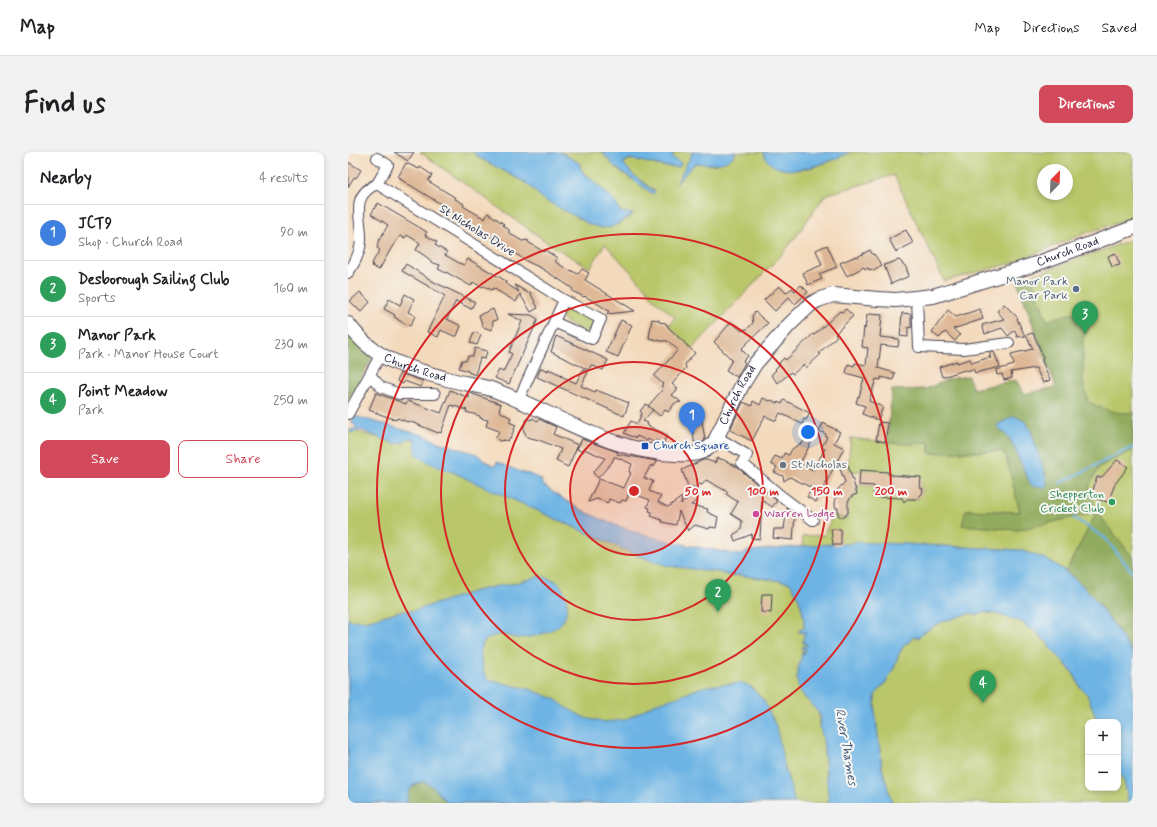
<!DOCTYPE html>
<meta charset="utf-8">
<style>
body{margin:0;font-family:Mynerve,sans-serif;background:#f2f2f2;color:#202124}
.controls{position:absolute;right:12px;bottom:12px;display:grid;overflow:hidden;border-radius:8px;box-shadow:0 2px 6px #0003}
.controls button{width:36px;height:36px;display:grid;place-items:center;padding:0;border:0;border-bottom:1px solid #e0e0e0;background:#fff;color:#202124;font:20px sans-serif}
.compass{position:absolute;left:689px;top:12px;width:36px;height:36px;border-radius:50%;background:#fff;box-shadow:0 2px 6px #0003;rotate:23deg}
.you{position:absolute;left:460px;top:280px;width:14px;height:14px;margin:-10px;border:3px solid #fff;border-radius:50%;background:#1a73e8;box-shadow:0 0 0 6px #1a73e833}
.badge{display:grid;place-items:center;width:26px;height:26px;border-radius:50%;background:#d1495b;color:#fff;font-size:13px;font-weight:700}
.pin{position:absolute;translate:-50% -33px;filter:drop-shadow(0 1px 2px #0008)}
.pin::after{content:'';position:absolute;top:21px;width:14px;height:12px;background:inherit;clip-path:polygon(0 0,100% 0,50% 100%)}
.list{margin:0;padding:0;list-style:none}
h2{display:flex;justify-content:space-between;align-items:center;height:52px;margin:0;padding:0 16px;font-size:17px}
h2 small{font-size:13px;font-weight:400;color:#757577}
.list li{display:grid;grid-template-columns:26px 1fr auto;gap:12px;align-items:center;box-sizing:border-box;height:56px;padding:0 16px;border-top:1px solid #e0e0e0}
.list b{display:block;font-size:15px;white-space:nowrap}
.list p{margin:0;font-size:13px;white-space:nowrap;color:#757577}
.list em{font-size:13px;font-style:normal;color:#757577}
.actions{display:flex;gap:8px;padding:12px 16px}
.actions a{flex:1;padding:9px 0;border:1px solid #d1495b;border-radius:8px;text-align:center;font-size:14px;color:#d1495b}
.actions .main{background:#d1495b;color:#fff}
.map{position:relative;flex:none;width:785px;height:651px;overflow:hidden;border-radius:8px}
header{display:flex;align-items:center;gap:24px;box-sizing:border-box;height:56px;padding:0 20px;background:#fff;border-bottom:1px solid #e0e0e0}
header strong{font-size:19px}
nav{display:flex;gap:22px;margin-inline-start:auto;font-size:14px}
.intro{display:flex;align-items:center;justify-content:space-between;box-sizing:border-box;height:96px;padding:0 24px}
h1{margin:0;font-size:28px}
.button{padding:10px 18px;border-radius:8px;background:#d1495b;color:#fff;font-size:14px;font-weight:700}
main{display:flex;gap:24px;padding:0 24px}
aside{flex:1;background:#fff;border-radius:8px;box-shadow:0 2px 6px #0003}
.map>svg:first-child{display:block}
.green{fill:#b9c76a;stroke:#6e7452;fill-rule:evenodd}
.forest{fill:#92ac5e;stroke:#5a674c;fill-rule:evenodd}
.water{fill:#6db4e4;stroke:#486b90}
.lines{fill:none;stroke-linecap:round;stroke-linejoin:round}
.stream{stroke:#6db4e4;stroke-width:2.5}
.building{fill:#deb896}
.street-casing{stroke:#423e4e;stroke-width:12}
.secondary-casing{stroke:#423e4e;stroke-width:16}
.street{stroke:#fff;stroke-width:10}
.secondary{stroke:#fff;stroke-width:14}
.ring{fill:none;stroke:#d62828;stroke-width:2}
.service-dot{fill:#5c6f8a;stroke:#f6f6f2;stroke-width:1.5}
.transit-dot{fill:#1a4fb4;stroke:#f6f6f2;stroke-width:1.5}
.worship-dot{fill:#6b7280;stroke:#f6f6f2;stroke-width:1.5}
.leisure-dot{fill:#2e9e5b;stroke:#f6f6f2;stroke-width:1.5}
.hotel-dot{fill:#d1479c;stroke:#f6f6f2;stroke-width:1.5}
.labels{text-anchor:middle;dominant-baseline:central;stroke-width:4;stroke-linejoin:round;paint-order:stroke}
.street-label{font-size:12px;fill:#22223b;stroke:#f6f6f2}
.service-label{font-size:12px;fill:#4e5e75;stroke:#f6f6f2;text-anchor:end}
.transit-label{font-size:12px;fill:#164399;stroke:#f6f6f2;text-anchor:start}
.worship-label{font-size:12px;fill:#5b616d;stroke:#f6f6f2;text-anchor:start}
.leisure-label{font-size:12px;fill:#27864d;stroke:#f6f6f2;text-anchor:end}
.hotel-label{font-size:12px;fill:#b23c85;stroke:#f6f6f2;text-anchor:start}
.water-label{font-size:13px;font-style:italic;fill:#3c5576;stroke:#f6f6f2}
.centre{fill:#d62828;stroke:#f6f6f2;stroke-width:2}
.ring-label{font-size:12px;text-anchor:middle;font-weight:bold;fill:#d62828;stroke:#f6f6f2;stroke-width:4;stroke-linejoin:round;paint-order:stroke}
</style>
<header>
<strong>Map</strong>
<nav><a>Map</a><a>Directions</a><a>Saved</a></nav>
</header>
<div class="intro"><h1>Find us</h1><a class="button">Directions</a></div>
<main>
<aside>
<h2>Nearby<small>4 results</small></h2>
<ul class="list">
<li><span class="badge" style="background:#3f7fe0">1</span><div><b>JCT9</b><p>Shop · Church Road</p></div><em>90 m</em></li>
<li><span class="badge" style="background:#2e9e5b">2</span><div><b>Desborough Sailing Club</b><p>Sports</p></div><em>160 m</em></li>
<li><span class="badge" style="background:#2e9e5b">3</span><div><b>Manor Park</b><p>Park · Manor House Court</p></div><em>230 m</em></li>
<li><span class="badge" style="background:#2e9e5b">4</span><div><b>Point Meadow</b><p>Park</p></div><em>250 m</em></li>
</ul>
<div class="actions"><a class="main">Save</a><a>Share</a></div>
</aside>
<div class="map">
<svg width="785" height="651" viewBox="0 0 785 651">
<rect width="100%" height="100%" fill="#f6f6f2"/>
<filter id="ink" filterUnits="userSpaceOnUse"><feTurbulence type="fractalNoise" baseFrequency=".025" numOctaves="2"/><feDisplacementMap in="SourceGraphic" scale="8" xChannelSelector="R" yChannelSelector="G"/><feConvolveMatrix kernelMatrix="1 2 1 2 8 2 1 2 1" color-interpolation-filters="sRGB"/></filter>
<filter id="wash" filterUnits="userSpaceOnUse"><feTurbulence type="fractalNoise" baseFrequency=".012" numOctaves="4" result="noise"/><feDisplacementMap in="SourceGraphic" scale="16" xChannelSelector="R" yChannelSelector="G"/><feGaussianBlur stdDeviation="0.9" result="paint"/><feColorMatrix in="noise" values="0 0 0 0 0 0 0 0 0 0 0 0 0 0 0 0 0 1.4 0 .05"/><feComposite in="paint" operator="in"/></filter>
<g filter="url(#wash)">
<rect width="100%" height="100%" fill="#f4dabc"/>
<!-- green -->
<path class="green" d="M 72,0 L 125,0 L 130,5 L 179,31 L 195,47 L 270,73 L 284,63 L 273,60 L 264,46 L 233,18 L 231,11 L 212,0 L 254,0 L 267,15 L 305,42 L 307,39 L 285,23 L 275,12 C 286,1 302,13 315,14 C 320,15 325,14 331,15 L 324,5 L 326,0 L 345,0 L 330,30 L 347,11 L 366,13 L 385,5 L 388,0 L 415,0 L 417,4 C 424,8 433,16 441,17 C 460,21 486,7 503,0 L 785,0 L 785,66 L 738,81 L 665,111 L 596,129 L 546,23 L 477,43 L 449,83 L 435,101 L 344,197 L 321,174 L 327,165 L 302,144 L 303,142 L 257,92 L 242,116 L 206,95 ZM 695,18 L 719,18 L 719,42 L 695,42 Z
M 785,87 L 785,290 L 710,239 L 669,129 Z
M 222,155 L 246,167 C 247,174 245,176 240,180 C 230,176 199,166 222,155 Z
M 2,278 L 52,291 L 60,285 L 67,288 L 195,361 L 291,404 L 321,414 L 370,420 L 383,424 L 391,423 L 441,430 C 451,442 457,461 456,477 L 451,480 L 459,481 L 455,491 L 460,492 L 459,494 L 455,494 L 454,497 L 458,497 L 457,503 L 455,503 L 454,499 L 454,507 L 449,527 L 470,560 L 475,587 L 481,651 L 0,651 L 0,281 Z
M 503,286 C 529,289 555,293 581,290 L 581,301 L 653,299 L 658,304 L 672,360 L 618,358 L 670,378 L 737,340 L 750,315 L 785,298 L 785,406 L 749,360 L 718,419 L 698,407 L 672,398 L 557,392 L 557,391 L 555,390 L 555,392 L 504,392 L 454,395 L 455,384 L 477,383 L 478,378 L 486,362 L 490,365 L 499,367 C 500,355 498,348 509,342 L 509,333 L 526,334 L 526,345 L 554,346 L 555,348 L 559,347 L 570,347 L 570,344 L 574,342 L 575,337 L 572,335 L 573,325 L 523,321 L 523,319 L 513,318 L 512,319 L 502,320 L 500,313 Z
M 635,460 L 649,462 L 676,471 L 678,475 L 686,478 L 701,492 L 717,511 L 727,524 L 732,535 L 739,542 L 750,570 L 740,570 L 740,636 L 770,636 L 770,617 L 777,632 L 781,651 L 544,651 L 534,616 L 527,559 L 527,543 L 538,530 L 547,514 L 550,504 L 557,491 L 561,491 L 564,485 L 571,485 C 582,472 603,466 620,462 C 626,460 627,464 635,460 Z"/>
<!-- forest -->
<path class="forest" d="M 683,125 L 699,169 C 719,162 724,158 745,168 L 735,186 L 735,230 L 740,250 C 753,256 771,264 785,260 L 785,298 L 751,315 L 741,334 L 749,360 L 785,406 L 785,502 C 765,472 746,443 718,419 L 749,360 L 670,378 L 614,373 L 618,358 L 672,360 L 658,304 L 653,299 L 581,301 L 581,290 L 564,292 L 539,291 L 544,238 L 578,237 L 601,227 L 620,224 L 625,237 L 668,228 L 676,242 L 708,235 L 669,129 ZM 683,279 L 698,325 L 699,332 L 683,333 L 663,289 L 659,282 Z
M 0,180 L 23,205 L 21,212 L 0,248 Z
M 72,630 C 88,631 89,642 100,651 L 59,651 C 58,641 63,635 72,630 Z"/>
<!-- water -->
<path class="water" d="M 125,0 L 212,0 L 231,11 L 233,18 L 264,46 L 273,60 L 285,62 L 264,75 L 254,76 L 243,73 L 195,47 L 178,31 L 130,5 Z
M 254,0 L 326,0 L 324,5 L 333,11 L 331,15 L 315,14 L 282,7 L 275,11 L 285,23 L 307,40 L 305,42 L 267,15 Z
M 345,0 L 388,0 C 380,15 362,12 347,11 L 328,32 Z
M 415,0 L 503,0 C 482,9 427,35 415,0 Z
M 6,264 L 43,274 L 77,284 L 90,290 L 129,302 L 137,309 L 147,314 L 149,310 L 175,321 L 181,322 L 194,328 L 193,331 C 226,358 268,376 309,386 C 333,393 357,396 381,401 C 389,404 393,403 400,399 L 483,392 L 503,392 L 504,390 L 555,392 L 555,390 L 557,391 L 557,392 L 672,398 L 698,407 L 714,417 L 733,432 L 744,444 L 764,471 L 785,502 L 785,651 L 781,651 L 777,632 L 770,617 L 770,570 L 750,570 L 739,542 L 732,535 L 727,524 L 717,511 L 701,495 L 701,492 L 686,478 L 678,475 L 676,471 L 649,462 L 635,460 L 629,463 L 621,461 L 591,471 L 576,480 L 571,485 L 564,485 L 561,491 L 557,491 L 550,504 L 547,514 L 538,530 L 527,543 L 527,559 L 534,616 L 544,651 L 481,651 L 475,587 L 472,575 L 473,565 C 466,552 449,543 449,527 C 448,519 454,508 454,499 L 456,499 L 455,503 L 456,503 L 458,497 L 454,497 L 455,494 L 459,494 L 459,492 L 455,491 L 456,481 L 459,481 L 451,480 L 452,477 L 456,477 C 457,461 451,442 441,430 L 391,423 L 383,424 L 370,420 L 321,414 L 291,404 L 121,328 C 106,319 86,315 72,305 L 71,305 L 68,302 L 67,287 L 60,286 L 56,290 L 47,292 L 13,278 L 3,281 L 2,278 L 9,276 L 3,269 Z
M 666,264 L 678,270 L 683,279 L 698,325 L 699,332 L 697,336 L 693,334 L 687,335 L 683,333 L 663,289 C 659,282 652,279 649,273 Z
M 192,424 C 198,426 204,426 209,430 C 221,440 223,464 210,474 C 198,482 184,486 169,486 C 165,486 162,484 158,483 C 150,481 140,485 135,491 C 129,498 135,522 140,528 L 181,537 L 207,547 L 219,556 L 237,566 L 254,570 L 277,568 L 306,552 L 330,545 L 354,535 L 367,533 L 395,531 L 403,535 L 416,549 L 428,574 L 436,613 L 447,651 L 100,651 C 90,643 80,621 65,634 C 60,639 59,644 59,651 L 0,651 L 0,468 L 18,469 L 52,459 L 65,459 L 127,439 L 154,433 L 164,432 Z"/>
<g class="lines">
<!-- stream -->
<path class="stream" d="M 712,331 L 785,295
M 726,366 L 757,386 L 785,421"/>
</g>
<g id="blocks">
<!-- building -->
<path class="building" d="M 46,0 L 66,0 L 60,9 Z
M 0,10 L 13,18 L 8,26 L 6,25 L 0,35 Z
M 58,11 L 71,17 L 72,15 L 84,23 L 80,29 L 108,46 L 107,47 L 116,52 L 115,54 L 137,67 L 140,61 L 146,65 L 156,72 L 155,73 L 161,78 L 161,81 L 174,89 L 180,88 L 180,90 L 196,100 L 197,98 L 209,106 L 206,109 L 222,119 L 222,118 L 230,122 L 234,117 L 241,121 L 237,128 L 287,159 L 259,162 L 261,159 L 237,144 L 236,145 L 224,139 L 225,137 L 215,130 L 193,116 L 178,109 L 161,97 L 162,96 L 113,67 L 114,66 L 101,57 L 52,27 L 53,26 L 50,25 Z
M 30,51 L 79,80 L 77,83 L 89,90 L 87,93 L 99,100 L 97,103 L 111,111 L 116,113 L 120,107 L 158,129 L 157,131 L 171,140 L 167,133 L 180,141 L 182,140 L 190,156 L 183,160 L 172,142 L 168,150 L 145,136 L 144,138 L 135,134 L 134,135 L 125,130 L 123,134 L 98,120 L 98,121 L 90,117 L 92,113 L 83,110 L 80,106 L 68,98 L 72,91 L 59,83 L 57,86 L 52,84 L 44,95 L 31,118 L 24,114 L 25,112 L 24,111 L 32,98 L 29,96 L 30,93 L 29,92 L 40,73 L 23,62 Z
M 558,78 L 565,91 L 548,100 L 541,87 Z
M 479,93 L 489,115 L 471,122 L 474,127 L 460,133 L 455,121 L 474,113 L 468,98 Z
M 522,98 L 525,103 L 526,102 L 534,114 L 525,119 L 523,117 L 521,118 L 520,116 L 517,117 L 516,115 L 499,124 L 492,111 L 508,104 L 509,105 Z
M 767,101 L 772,113 L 764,115 L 760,104 Z
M 551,108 L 558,115 L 561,124 L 543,132 L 536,113 Z
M 58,112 L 86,130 L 127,150 L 123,157 L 108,149 L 99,167 L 113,174 L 109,184 L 106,184 L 93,178 L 90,185 L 79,180 L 97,144 L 54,119 Z
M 453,133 L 460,140 L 447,152 L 441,145 L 427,159 L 416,148 L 431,134 L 438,141 L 444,136 L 447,139 Z
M 12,140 L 22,150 L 13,160 L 2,149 Z
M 57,142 L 66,147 L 60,160 L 67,164 L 62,174 L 50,168 L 50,167 L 46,165 L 47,163 L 36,157 L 41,147 L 52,153 Z
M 656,152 L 670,166 L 669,167 L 677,184 L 669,185 L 667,178 L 660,184 L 654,176 L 637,182 L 634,173 L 656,167 L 649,159 Z
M 145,157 L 149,168 L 145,169 L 144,178 L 135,175 L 131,163 Z
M 498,157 L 505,164 L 487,182 L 489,184 L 471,201 L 473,202 L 458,216 L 455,213 L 445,222 L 443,220 L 430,231 L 423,223 L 428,218 L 427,217 L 432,212 L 431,211 L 436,206 L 438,208 L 465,182 L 466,183 L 492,159 L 494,160 Z
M 632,157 L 635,167 L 605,177 L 612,183 L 607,189 L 597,180 L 591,186 L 584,180 L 600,158 L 608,165 Z
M 407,160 L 420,171 L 393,197 L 400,204 L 395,209 L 397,211 L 389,225 L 378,218 L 384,208 L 366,190 L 383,170 L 394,179 L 396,177 L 398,178 L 405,171 L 404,164 Z
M 554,161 L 563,162 L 563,176 L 560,175 L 560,185 L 552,184 Z
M 160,162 L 183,163 L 190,167 L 161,232 L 147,226 L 151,218 L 155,220 L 164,202 L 161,200 L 174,169 Z
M 521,162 L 534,163 L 532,185 L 551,187 L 550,195 L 533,193 L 530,216 L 547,221 L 545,228 L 533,225 L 533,228 L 528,227 L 521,249 L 535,255 L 530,268 L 514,262 L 517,254 L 508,251 L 510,244 L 511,245 L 516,226 L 498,221 L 500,212 L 506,214 L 507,211 L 518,213 L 520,196 L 514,195 L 516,175 L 517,177 L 519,163 Z
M 304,167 L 311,168 L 311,170 L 318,171 L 318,173 L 320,173 L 320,175 L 347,201 L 337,212 L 338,216 L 324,232 L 330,237 L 324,243 L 333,250 L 327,251 L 320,260 L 317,258 L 312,264 L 300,254 L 316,236 L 313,234 L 315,232 L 306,224 L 330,198 L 320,189 L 313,189 L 301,186 Z
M 273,168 L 284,173 L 270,205 L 258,200 Z
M 126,180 L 133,183 L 129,193 L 122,191 Z
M 685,181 L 695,204 L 694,209 L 702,228 L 695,231 L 688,216 L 663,220 L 664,226 L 656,228 L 654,222 L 649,223 L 648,218 L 666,213 L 663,202 L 685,197 L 678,183 Z
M 208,184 L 260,208 L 255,218 L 243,213 L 241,218 L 203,200 Z
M 127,196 L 139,199 L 137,207 L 132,206 L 127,223 L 120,220 L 120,219 L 111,216 L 114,208 L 118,209 L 120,204 L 125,204 Z
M 642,200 L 646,200 L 652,215 L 627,221 L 625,217 L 618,219 L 617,218 L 594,225 L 591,215 L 609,209 L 609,211 L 622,207 L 624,211 L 642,205 L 642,207 Z
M 193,216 L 200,219 L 200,217 L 214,223 L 213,224 L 228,231 L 235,217 L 240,220 L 233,234 L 247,240 L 248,238 L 281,251 L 276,264 L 189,225 Z
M 52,221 L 75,229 L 73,235 L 56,229 L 55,232 L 49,229 Z
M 102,238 L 121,246 L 122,241 L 153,252 L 151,259 L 163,266 L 161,270 L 168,273 L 162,287 L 161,286 L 160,289 L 157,288 L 152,289 L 150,288 L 148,286 L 151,279 L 138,274 L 140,268 L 132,266 L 132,264 L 118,260 L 119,258 L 103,253 L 93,281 L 91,280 L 90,281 L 61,269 L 60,270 L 49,266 L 48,268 L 21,258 L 28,241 L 58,252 L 60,249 L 93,261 Z
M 415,246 L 422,249 L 423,248 L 429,251 L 430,250 L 434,252 L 436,248 L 462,261 L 458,268 L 456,267 L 454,272 L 432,261 L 428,269 L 417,264 L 404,289 L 382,278 L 395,250 L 404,254 L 405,249 L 412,253 Z
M 298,252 L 305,258 L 295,269 L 300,271 L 299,273 L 302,275 L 319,283 L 315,292 L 308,288 L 307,291 L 300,287 L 299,289 L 289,284 L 288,286 L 285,284 L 284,285 L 276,281 L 283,269 L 289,272 L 294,261 L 292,259 Z
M 338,261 L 354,269 L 357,288 L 355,290 L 346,290 L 345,272 L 335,268 Z
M 184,266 L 190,269 L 191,267 L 208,275 L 205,282 L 230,293 L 220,315 L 208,309 L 213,297 L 191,288 L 179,285 L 175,277 L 179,267 L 183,268 Z
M 531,270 L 540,271 L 537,290 L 528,288 Z
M 475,271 L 492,280 L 486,291 L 496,296 L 468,350 L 459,345 L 464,336 L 442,325 L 436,329 L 435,324 L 426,320 L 429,315 L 423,312 L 427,304 L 434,307 L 436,301 L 441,303 L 444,297 L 458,288 L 463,291 L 452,311 L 465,318 L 477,297 L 474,295 L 479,285 L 477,284 L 478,282 L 471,279 Z
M 234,287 L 270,300 L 269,302 L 309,309 L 306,315 L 303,313 L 296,326 L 305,329 L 301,339 L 313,344 L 310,350 L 320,355 L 334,345 L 333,352 L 345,342 L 349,348 L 343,353 L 360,357 L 359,360 L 370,365 L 368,376 L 362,375 L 361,377 L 347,373 L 340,379 L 331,359 L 328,373 L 314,370 L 314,368 L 303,364 L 304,360 L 301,359 L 302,356 L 299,355 L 302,348 L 284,341 L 283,342 L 281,341 L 278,349 L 274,348 L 272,351 L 261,347 L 260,351 L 249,347 L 240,350 L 251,327 L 276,336 L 283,321 L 281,320 L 284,312 L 268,305 L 266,305 L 264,310 L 250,326 L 245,321 L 257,306 L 236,297 L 235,300 L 229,297 Z
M 369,306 L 376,308 L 389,315 L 429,349 L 424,355 L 414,348 L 412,387 L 403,386 L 404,382 L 387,389 L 385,383 L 393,378 L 394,369 L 383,362 L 390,350 L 378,342 L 380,340 L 358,328 L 354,333 L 351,332 L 350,336 L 340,334 L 334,318 L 355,308 L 359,308 L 367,311 Z
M 769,308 L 780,315 L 767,332 L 760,350 L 749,347 L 751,343 L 744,341 L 749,325 L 754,325 Z
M 500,313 L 509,342 L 504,344 L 500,349 L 500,361 L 494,366 L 490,363 L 490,356 L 488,356 L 487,353 L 488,339 L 497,330 L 492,317 Z
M 512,318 L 540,320 L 540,322 L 543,322 L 543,323 L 573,325 L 572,335 L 575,337 L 574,342 L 568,347 L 559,347 L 556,350 L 554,346 L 526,345 L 526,334 L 511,333 Z
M 439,356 L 447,363 L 445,388 L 425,386 L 426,377 L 436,377 Z
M 483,377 L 493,377 L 493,393 L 485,393 Z
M 414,442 L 424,442 L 423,461 L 413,460 Z"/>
</g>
</g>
<g filter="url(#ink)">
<use href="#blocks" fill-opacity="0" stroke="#423e4e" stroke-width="1"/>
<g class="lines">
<defs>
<path id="street" d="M 29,6 L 40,13 L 29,32
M 0,121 C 7,111 12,101 13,89 C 14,66 1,44 29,32 L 216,148 L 253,167 L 244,187 L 206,170
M 569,147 L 571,195 L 616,197 L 661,191
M 22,223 L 33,235 L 51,242 L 87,242
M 170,249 L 216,148
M 0,262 L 33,202
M 369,285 L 399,303 L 394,311 L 432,343 L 465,368"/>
<g id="secondary">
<path id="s1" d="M 0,172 C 7,181 15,190 23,196 C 41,211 73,220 96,226 C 111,231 127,232 143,237 C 205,259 260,300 327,302 C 342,303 355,303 366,291 L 394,233 L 407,212 L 441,173 L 463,152 L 470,148 L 485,143 L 530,147 L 548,148 L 585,144 L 685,113 L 785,76"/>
</g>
</defs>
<!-- street casing -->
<use href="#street" class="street-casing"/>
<!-- secondary casing -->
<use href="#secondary" class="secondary-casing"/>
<!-- street -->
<use href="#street" class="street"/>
<!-- secondary -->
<use href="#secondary" class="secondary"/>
</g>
</g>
<!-- distance rings -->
<circle cx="286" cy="339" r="64" fill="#d62828" fill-opacity=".12"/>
<g class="ring">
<circle cx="286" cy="339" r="64"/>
<circle cx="286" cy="339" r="129"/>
<circle cx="286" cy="339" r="193"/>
<circle cx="286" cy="339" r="257"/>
</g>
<!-- markers -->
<circle class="service-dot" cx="728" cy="137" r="4"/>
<rect class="transit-dot" x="293" y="290" width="8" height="8" rx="2"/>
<circle class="worship-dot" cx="435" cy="313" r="4"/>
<circle class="leisure-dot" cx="764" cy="350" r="4"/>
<circle class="hotel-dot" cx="408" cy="362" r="4"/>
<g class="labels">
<!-- street labels -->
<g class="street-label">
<text transform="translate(129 79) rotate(32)">St Nicholas Drive</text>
<text stroke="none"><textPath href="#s1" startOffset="837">Church Road</textPath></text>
<text stroke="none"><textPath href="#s1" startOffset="82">Church Road</textPath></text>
<text stroke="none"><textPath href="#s1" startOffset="453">Church Road</textPath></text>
</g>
<!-- service labels -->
<g class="service-label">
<text x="720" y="130">Manor Park<tspan x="720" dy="14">Car Park</tspan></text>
</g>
<!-- transit labels -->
<g class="transit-label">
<text x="305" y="294">Church Square</text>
</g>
<!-- worship labels -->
<g class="worship-label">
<text x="443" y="313">St Nicholas</text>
</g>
<!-- leisure labels -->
<g class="leisure-label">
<text x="756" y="343">Shepperton<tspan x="756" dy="14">Cricket Club</tspan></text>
</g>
<!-- hotel labels -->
<g class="hotel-label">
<text x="416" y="362">Warren Lodge</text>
</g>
<!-- water labels -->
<g class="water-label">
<text transform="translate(498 595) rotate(80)">River Thames</text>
</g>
</g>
<circle cx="286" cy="339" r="6" class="centre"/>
<g class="ring-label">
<text x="350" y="343">50 m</text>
<text x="415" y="343">100 m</text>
<text x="479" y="343">150 m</text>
<text x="543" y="343">200 m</text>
</g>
</svg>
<div class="controls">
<button>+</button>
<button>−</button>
</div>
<svg class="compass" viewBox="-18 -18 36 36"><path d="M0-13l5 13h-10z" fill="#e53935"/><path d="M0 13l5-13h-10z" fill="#757577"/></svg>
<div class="you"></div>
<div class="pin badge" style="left:344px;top:283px;background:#3f7fe0">1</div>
<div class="pin badge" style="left:370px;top:460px;background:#2e9e5b">2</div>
<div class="pin badge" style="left:737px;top:182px;background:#2e9e5b">3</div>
<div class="pin badge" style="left:635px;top:551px;background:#2e9e5b">4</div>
</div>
</main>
